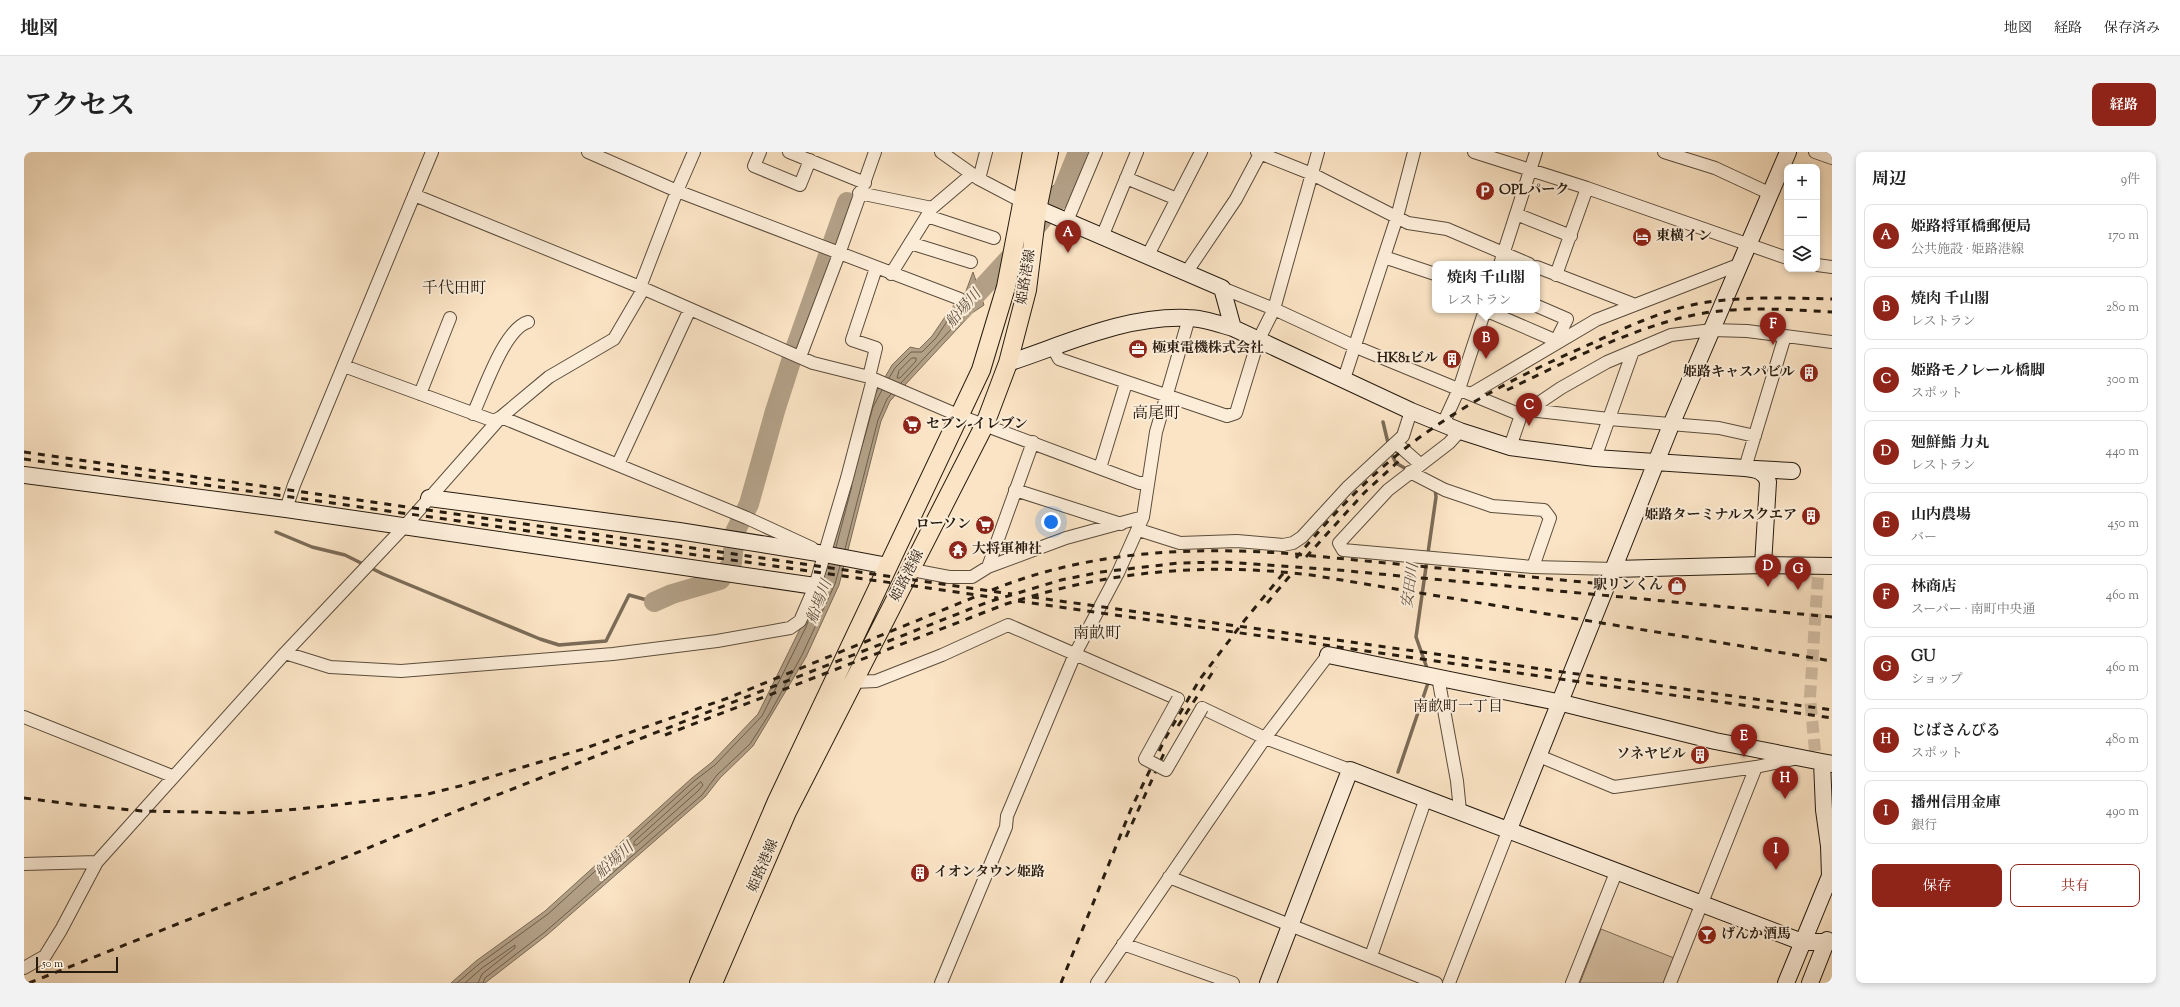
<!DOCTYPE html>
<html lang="ja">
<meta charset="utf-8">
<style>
body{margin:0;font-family:"Sorts Mill Goudy","Noto Serif JP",serif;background:#f2f2f2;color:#222}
.controls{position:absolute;right:12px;top:12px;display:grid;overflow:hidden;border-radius:8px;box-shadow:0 2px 6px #0003}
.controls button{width:36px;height:36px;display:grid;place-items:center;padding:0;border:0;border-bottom:1px solid #e0e0e0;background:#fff;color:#222;font:20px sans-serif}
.scale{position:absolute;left:12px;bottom:10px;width:82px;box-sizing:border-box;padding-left:4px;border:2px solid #261b0f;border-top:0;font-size:11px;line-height:14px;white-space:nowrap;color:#261b0f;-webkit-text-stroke:3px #fcedd9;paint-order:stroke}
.you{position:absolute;left:1027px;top:370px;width:14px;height:14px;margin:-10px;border:3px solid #fff;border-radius:50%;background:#1a73e8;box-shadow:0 0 0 6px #1a73e833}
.badge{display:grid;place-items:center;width:26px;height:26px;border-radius:50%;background:#8f2418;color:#fff;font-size:13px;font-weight:700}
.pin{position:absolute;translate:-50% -33px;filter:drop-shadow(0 1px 2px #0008)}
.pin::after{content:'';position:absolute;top:21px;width:14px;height:12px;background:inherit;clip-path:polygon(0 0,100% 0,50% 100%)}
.popup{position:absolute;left:1408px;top:109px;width:108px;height:52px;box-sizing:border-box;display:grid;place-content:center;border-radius:8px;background:#fff;filter:drop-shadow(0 1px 3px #0005);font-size:13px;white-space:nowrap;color:#767676}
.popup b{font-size:15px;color:#222}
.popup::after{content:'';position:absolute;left:50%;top:100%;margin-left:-8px;border:8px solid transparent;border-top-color:#fff}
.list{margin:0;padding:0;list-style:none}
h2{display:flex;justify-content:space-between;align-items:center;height:52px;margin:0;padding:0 16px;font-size:17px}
h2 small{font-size:13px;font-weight:400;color:#767676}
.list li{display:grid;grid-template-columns:26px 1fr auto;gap:12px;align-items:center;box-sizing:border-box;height:64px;margin:0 8px 8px;padding:0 8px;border:1px solid #e0e0e0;border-radius:8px}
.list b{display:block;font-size:15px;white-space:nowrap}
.list p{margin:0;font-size:13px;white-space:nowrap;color:#767676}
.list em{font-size:13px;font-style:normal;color:#767676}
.actions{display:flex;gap:8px;padding:12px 16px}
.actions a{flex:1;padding:9px 0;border:1px solid #8f2418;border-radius:8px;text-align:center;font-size:14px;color:#8f2418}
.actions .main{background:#8f2418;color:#fff}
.icon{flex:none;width:22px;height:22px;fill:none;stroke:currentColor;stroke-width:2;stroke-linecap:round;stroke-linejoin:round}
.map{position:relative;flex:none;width:1808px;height:831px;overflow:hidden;border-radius:8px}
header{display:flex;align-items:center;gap:24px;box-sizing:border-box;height:56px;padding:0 20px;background:#fff;border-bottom:1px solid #e0e0e0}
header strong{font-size:19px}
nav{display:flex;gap:22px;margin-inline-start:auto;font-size:14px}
.intro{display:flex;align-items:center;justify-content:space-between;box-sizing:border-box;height:96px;padding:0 24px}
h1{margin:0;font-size:28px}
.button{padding:10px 18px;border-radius:8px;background:#8f2418;color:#fff;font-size:14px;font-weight:700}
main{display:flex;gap:24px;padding:0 24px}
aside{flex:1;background:#fff;border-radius:8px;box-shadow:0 2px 6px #0003}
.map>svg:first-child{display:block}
.green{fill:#d7c2a6;stroke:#7e6e5a}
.water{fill:#b3a087;stroke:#7b6b57}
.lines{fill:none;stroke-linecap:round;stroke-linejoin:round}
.shore{stroke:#6c5e4b;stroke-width:1}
.stream{stroke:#7b6b57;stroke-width:3.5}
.river{stroke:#b3a087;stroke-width:20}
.street-tunnel{stroke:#d0bca1;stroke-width:12;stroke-dasharray:12 6;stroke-linecap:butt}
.street-casing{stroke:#5b4d3c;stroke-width:14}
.secondary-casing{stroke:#261b0f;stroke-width:18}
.primary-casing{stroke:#261b0f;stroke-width:20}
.street{stroke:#fcedd9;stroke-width:12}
.secondary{stroke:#fcedd9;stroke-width:16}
.primary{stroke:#fbe4c5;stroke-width:18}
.rail{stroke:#261b0f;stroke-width:3;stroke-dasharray:7 7;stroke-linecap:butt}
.street-bridge-casing{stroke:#5b4d3c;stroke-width:14;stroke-linecap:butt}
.street-bridge{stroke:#fcedd9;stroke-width:12}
.labels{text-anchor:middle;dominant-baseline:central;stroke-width:4;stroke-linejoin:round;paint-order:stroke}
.poi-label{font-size:14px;font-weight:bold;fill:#261b0f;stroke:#fcedd9;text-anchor:start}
.street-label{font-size:14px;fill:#261b0f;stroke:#fcedd9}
.water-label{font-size:15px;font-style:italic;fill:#5e503f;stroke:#fcedd9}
.neighbourhood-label{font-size:15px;fill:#261b0f;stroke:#fcedd9}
.quarter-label{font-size:16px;fill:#261b0f;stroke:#fcedd9}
</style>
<header>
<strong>地図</strong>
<nav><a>地図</a><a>経路</a><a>保存済み</a></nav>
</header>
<div class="intro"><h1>アクセス</h1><a class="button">経路</a></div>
<main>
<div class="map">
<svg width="1808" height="831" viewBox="0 0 1808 831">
<rect width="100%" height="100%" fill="#fbe4c5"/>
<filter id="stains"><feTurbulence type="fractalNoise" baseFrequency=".005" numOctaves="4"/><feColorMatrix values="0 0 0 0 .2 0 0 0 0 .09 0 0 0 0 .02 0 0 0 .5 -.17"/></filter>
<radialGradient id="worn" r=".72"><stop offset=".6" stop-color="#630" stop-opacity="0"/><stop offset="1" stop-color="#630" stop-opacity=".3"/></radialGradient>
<!-- green -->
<path class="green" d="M 1577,777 L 1650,806 L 1640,831 L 1556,831 Z"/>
<!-- water -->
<path class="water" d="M 1050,0 L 1063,0 L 1048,32 L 1048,44 L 1045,57 L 1025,49 L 1021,42 L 1036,27 Z
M 949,120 L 960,153 L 948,161 L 866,249 L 857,269 L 815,433 L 782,505 L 729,594 L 696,626 L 681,645 L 523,783 L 461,831 L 427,831 L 452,809 L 521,759 L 668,626 L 688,610 L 734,562 L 778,473 L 845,253 L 868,213 L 886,195 L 895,197 L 908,184 L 923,162 L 938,150 Z"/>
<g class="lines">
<!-- shore -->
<path class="shore" d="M 1042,23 L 1046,25 C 1043,33 1047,45 1041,51 L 1029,46 L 1027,43 Z
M 888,206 L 892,206 L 892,209 L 876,226 L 873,226 L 875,219 Z
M 865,226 L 871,216 L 887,200 L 898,200 L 912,186 L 926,165 L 942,151
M 877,231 L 945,158 L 954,151 L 950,136 L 947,137 L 943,148
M 839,291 L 849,255 L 858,238
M 812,395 L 828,334
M 821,397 L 854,268 L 863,247 L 867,242
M 677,630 L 679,633 L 674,639 L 613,693 L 610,693 L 610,690 Z
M 433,831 L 455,812 L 524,762 L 670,629 L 691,613 L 738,564 L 782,475 L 795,442
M 441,831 L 458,816 L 491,793 L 491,796 L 458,822 L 454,831
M 459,831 L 461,826 L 521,780 L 678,643 L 693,623 L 726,592 L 746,561 L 778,503 L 811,432 L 816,414"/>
<!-- stream -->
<path class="stream" d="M 1359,270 L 1366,299 L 1372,311 L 1384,318
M 252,380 L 288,395 L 321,403 L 359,422 L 516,487 L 535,493 L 582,489 L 605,443 L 630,450
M 1404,519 L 1392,485 L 1412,345 L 1411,336
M 1374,620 L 1405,528"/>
<!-- river -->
<path class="river" d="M 937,159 L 993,98 L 1035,47 L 1054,0
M 630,450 L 648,442 L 696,428 L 708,411 L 711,380 L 725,352 L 751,259 L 771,197 L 823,50"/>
<!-- street-tunnel -->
<path class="street-tunnel" d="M 1791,599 L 1786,545 L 1794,424"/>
<defs>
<path id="street" d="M 564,0 L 653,39 L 936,147
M 736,0 L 730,14 L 776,33 L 786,8
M 765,0 L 841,31
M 917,0 L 955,27 L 997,49
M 1233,0 L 1288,22 L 1384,71 L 1423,77 L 1505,112
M 1450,0 L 1563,36 L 1763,106
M 1640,0 L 1691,16 L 1747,42
M 1791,0 L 1808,6
M 1102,26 L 1153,47
M 955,27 L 962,0
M 835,41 L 908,56
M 390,43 L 616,135 L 789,211 L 845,225 L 936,264 L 1115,331 L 1124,331
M 1492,62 L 1547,84
M 903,64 L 970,86
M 1043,69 L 1072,0
M 1078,85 L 1113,0
M 886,91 L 947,110
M 1123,105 L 1177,0
M 1360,105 L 1411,122
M 1476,112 L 1512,0
M 1793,113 L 1808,115
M 1513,115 L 1609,152
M 1162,121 L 1212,47 L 1237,0
M 867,122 L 908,56 L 948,22
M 1532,123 L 1563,36
M 1198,136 L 1250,157 L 1332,195 L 1497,263
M 1513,154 L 1543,167 L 1532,189
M 1029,196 L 1035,207 L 1203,264 L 1212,261 L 1234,189 L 1250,157 L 1294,0
M 776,205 L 815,102 L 851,0
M 320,214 L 470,269 L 477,265
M 845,225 L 852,196 L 828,188 L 852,116
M 1320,227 L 1373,65 L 1390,0
M 396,242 L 426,166
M 1447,242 L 1572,168 L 1714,113
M 1505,258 L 1585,267 L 1695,276 L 1731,284
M 449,262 C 460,239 480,177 504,170
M 477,265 L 723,366 L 788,396
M 1419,272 L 1435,237 L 1461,158 L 1535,190
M 1436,279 L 1425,291 L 1364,338 L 1315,391 L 1319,398 L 1509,415 L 1591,417
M 1372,291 L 1396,312
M 1486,295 L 1497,263 L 1537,236 L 1583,210 L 1647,183 L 1688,178 L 1723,179 L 1808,190
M 1571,306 L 1609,199
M 594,312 L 666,157
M 1076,316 L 1102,231
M 1721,316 L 1761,184
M 1386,320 L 1421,338 L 1468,354 L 1520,358 L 1526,366 L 1509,415
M 991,338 L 1097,372
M 262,357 L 270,333 L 408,0
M 1115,378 L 1156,391 L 1213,389 L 1259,393 L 1269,391 L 1278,385 L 1323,336 L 1379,284 L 1387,259
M 964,415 L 1009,290
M 888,418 L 925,425 L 948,425 L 964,415 L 1042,386 L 1119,365 L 1132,280 L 1165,166
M 261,501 L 306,515 L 377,519 L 589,502 L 693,489 L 766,476 L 776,469 L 791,434 L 823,326 L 849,227
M 1414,525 L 1433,629 L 1436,659
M 830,530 L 852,529 L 918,503 L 984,473 L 1154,547
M 1178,556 L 1241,586 L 1326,618
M 0,565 L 148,624
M 1515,604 L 1590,635 L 1732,615 L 1770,607
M 0,712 L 73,710 L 261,501 L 380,375 L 477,265 L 525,225 L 590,187 L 617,141 L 616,135 L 653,39 L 670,0
M 1145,725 L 1412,831
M 1099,792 L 1209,831
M 1347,804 L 1402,646
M 0,816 L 21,804 L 37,778 L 73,710
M 917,831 L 982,675 L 983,664 L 1051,502 L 1094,421 L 1119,365
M 1073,831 L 1241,586 L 1304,503
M 1425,831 L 1485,677
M 1548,831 L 1593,718
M 1646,831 L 1732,615"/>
<path id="secondary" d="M 1003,52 L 1198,136 L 1209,176
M 984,211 C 1042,192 1102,163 1164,166 C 1179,166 1195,172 1209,176 L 1387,259 L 1436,279 L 1486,295 L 1571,306 L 1721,316 C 1732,317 1741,319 1744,330 L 1739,413
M 1732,317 L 1768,319
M 0,323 L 262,357 L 791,434
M 405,346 L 655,379 L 800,402 L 864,414
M 1591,417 L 1739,413 L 1808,414
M 1304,503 L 1538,551 L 1691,589 L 1798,610
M 1485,677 L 1647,273 L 1764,0
M 1244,831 L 1326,618 L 1778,790 L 1808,790
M 1762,831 L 1806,724 L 1805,694 L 1800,658 L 1798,610 L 1808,612
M 1786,831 L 1803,788"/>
<path id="primary" d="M 675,831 L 753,649 L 957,218 L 982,135 L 1008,0
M 689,831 L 763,660 L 961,272 L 984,211 L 1003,138 L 1013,58 L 1025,0"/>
</defs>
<!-- street casing -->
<use href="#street" class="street-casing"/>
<!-- secondary casing -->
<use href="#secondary" class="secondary-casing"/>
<!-- primary casing -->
<use href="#primary" class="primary-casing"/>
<!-- street -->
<use href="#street" class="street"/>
<!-- secondary -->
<use href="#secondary" class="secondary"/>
<!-- primary -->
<use href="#primary" class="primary"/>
<!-- rail -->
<path class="rail" d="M 1483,238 C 1543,209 1629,165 1696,159 C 1733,155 1771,158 1808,160
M 0,300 L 988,442
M 0,307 L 974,446
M 1282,405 L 1341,340 L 1376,308
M 1272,406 C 1313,357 1357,311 1409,276 C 1457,243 1509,217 1562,194 C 1599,177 1637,158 1678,151 C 1721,144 1765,146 1808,147
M 968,438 C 1064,399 1168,394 1270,402 L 1579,432
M 1008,445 L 1808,558
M 994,449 L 1808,566
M 1243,451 L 1270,419
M 1154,574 L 1192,515
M 641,583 L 982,452 C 1085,419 1179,410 1287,423 L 1808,509
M 0,646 L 47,652 L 118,659 L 219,661 L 275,657 L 400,643 L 440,633 L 559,597 L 704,546 L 953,444
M 1102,685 L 1141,599
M 5,831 L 337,699 L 435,658 L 964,450 L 1037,428 L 1077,420 L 1155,411 L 1201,410 L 1314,418 L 1808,465
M 1037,831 L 1107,657 L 1142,585 L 1176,527 L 1220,469 L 1262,418"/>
<defs>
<path id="street-bridge" d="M 1154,547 L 1121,607 L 1142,618 L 1178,556"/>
</defs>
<!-- street-bridge casing -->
<use href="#street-bridge" class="street-bridge-casing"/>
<!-- street-bridge -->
<use href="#street-bridge" class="street-bridge"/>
</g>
<!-- icons -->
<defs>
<symbol id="parking-disc" viewBox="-11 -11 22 22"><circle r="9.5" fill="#8f2418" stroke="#fcedd9"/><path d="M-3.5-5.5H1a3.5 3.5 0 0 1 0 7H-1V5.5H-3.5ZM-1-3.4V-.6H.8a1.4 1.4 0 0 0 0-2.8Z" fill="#fff"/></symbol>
<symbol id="hotel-disc" viewBox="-11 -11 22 22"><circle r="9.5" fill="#8f2418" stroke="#fcedd9"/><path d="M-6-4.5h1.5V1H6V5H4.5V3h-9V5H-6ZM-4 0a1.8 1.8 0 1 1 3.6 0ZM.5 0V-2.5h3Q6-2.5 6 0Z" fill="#fff"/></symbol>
<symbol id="office-disc" viewBox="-11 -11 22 22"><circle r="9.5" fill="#8f2418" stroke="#fcedd9"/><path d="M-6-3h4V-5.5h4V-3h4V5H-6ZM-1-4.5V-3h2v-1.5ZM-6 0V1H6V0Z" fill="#fff"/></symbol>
<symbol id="building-disc" viewBox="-11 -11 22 22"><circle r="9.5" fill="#8f2418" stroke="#fcedd9"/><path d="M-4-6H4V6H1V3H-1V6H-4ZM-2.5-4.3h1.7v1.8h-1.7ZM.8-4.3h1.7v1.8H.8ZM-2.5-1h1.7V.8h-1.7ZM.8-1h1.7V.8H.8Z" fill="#fff"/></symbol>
<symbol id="supermarket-disc" viewBox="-11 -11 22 22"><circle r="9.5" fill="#8f2418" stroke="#fcedd9"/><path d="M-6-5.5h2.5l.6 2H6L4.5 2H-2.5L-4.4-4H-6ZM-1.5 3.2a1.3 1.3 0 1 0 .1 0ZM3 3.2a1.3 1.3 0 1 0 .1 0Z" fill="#fff"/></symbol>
<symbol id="temple-disc" viewBox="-11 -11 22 22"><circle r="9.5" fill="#8f2418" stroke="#fcedd9"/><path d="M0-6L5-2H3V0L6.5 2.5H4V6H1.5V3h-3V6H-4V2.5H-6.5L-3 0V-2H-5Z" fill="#fff"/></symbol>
<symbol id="shop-disc" viewBox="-11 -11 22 22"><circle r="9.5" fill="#8f2418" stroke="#fcedd9"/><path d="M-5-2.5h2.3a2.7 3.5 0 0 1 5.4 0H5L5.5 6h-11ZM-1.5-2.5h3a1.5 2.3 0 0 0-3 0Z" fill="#fff"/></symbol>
<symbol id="bar-disc" viewBox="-11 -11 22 22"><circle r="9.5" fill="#8f2418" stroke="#fcedd9"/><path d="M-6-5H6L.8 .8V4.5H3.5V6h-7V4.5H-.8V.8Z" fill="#fff"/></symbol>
</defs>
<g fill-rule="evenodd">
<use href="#parking-disc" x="1450" y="28" width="22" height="22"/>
<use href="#hotel-disc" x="1607" y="74" width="22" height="22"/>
<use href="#office-disc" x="1103" y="186" width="22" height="22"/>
<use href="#building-disc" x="1417" y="196" width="22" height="22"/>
<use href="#building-disc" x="1774" y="210" width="22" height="22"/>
<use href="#supermarket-disc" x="877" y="262" width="22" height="22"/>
<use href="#building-disc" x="1776" y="353" width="22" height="22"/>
<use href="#supermarket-disc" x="950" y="362" width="22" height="22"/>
<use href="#temple-disc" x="923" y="387" width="22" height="22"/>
<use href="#shop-disc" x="1642" y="423" width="22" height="22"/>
<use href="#building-disc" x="1665" y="592" width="22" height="22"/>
<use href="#building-disc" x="885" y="710" width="22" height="22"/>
<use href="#bar-disc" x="1672" y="772" width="22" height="22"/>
</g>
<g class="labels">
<!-- poi labels -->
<g class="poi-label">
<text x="1475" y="39">OPLパーク</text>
<text x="1632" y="85">東横イン</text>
<text x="1128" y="197">極東電機株式会社</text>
<text x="1414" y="207" text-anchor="end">HK81ビル</text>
<text x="1771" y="221" text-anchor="end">姫路キャスパビル</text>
<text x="902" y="273">セブン-イレブン</text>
<text x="1773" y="364" text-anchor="end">姫路ターミナルスクエア</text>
<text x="947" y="373" text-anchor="end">ローソン</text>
<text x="948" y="398">大将軍神社</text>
<text x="1639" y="434" text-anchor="end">駅リンくん</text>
<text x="1662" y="603" text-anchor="end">ソネヤビル</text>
<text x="910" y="721">イオンタウン姫路</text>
<text x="1697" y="783">げんか酒馬</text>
</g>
<!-- street labels -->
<g class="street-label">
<text transform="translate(1003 125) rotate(-81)">姫路港線</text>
<text transform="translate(884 424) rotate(-63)">姫路港線</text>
<text transform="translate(740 714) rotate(-67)">姫路港線</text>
</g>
<!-- water labels -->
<g class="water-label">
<text transform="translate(940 157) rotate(-49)">船場川</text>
<text transform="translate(1387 434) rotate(-82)">安田川</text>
<text transform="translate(796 450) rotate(-69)">船場川</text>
<text transform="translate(591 709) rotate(-42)">船場川</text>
</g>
<!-- neighbourhood labels -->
<g class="neighbourhood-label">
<text x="1434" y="555">南畝町一丁目</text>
</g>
<!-- quarter labels -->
<g class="quarter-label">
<text x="430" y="137">千代田町</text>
<text x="1132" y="262">高尾町</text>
<text x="1073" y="482">南畝町</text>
</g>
</g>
<rect width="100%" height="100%" filter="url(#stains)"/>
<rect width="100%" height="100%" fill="url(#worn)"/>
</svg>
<div class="controls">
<button>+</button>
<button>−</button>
<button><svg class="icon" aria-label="layers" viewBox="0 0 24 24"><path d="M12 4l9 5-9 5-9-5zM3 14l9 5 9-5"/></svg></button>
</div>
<div class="scale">50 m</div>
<div class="you"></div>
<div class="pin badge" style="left:1044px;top:101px">A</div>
<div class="pin badge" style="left:1462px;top:207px">B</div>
<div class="popup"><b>焼肉 千山閣</b>レストラン</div>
<div class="pin badge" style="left:1505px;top:274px">C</div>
<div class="pin badge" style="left:1744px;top:435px">D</div>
<div class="pin badge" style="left:1720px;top:605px">E</div>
<div class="pin badge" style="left:1749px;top:193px">F</div>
<div class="pin badge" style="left:1774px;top:438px">G</div>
<div class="pin badge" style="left:1761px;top:647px">H</div>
<div class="pin badge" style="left:1752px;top:718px">I</div>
</div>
<aside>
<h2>周辺<small>9件</small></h2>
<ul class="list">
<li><span class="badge">A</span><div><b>姫路将軍橋郵便局</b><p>公共施設 · 姫路港線</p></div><em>170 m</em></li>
<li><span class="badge">B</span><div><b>焼肉 千山閣</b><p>レストラン</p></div><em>280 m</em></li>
<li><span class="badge">C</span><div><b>姫路モノレール橋脚</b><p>スポット</p></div><em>300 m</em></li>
<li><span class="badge">D</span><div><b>廻鮮鮨 力丸</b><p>レストラン</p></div><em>440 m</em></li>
<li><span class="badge">E</span><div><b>山内農場</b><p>バー</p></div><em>450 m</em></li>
<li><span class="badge">F</span><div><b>林商店</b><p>スーパー · 南町中央通</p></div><em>460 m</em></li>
<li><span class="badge">G</span><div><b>GU</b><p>ショップ</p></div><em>460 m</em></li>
<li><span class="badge">H</span><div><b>じばさんびる</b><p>スポット</p></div><em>480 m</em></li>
<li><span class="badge">I</span><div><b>播州信用金庫</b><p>銀行</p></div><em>490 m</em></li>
</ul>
<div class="actions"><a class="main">保存</a><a>共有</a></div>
</aside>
</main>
